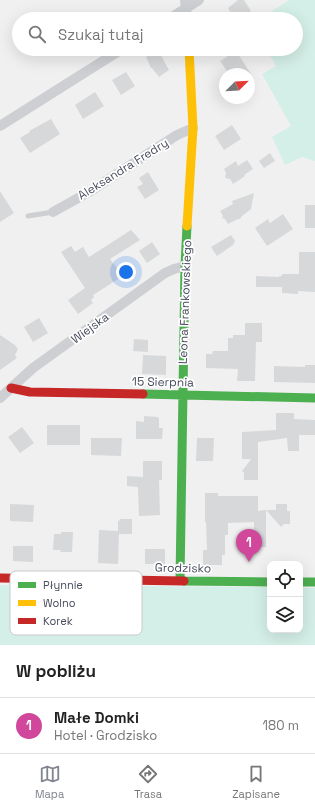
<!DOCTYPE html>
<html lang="pl">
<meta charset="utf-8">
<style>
body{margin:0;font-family:"Space Grotesk",sans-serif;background:#f6f6f6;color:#222}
.controls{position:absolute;right:12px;bottom:12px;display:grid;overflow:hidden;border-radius:8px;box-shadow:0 4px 16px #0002}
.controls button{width:36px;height:36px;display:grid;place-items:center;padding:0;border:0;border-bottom:1px solid #e0e0e0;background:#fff;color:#222;font:20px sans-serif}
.compass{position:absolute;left:219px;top:68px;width:36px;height:36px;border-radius:50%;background:#fff;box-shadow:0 4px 16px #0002;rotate:66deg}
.you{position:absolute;left:126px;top:272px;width:14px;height:14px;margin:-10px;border:3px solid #fff;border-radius:50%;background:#1a73e8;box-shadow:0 0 0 6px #1a73e833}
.badge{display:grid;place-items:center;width:26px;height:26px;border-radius:50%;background:#828590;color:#fff;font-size:13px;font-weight:700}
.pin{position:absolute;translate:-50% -33px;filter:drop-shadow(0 1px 2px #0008)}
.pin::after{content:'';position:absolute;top:21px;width:14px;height:12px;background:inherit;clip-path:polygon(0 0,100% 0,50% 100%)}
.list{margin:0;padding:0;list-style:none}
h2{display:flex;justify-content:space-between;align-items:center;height:52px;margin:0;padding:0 16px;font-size:17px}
h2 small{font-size:13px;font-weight:400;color:#767676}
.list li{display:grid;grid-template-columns:26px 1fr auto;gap:12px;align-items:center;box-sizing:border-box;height:56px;padding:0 16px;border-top:1px solid #e0e0e0}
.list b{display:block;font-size:15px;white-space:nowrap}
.list p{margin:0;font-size:13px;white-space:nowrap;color:#767676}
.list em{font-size:13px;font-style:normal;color:#767676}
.icon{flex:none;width:22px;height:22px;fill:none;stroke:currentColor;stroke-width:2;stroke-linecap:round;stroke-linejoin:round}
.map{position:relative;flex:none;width:315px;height:645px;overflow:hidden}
.search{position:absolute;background:#fff;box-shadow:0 4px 16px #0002;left:12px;right:12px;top:12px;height:44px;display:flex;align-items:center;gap:10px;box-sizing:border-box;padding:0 14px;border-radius:22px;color:#767676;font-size:15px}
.sheet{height:108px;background:#fff}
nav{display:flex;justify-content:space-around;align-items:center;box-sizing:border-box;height:56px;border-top:1px solid #e0e0e0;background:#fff;font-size:11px;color:#767676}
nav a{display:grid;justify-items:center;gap:2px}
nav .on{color:#828590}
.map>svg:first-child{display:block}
.green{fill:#d4efe7}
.building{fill:#d7d8da}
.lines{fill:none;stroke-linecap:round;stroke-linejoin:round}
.lane{stroke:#cecfd2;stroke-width:5}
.street{stroke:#cecfd2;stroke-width:10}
.fast{stroke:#4caf50;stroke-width:9}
.slow{stroke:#ffc107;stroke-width:9}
.jam{stroke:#c62828;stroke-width:9}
.labels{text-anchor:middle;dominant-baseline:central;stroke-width:3.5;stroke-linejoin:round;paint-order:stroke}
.street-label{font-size:12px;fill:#474b5c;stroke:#fff}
.key{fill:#fff;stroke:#c8c9ce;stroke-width:1}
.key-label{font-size:11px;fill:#474b5c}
</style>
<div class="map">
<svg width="315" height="645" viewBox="0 0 315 645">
<rect width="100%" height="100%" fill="#f0f0f0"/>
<!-- green -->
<path class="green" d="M 289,0 L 315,0 L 315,161 L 302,157 L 285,165 L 272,137 L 291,126 L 262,74 L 276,66 L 267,49 L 296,49 L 296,19 L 260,19 Z
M 0,585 L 270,587 L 270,630 L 300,630 L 300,588 L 315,588 L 315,645 L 0,645 Z"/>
<!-- building -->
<path class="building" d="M 238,0 L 244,0 L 251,11 L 239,19 L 234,19 L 228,8 Z
M 158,50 L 169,70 L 159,77 L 152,68 L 151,68 L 146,57 Z
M 236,51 L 251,74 L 229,74 L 220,61 Z
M 126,72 L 135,86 L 121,95 L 112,80 Z
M 95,92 L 104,106 L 83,119 L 75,105 Z
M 51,119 L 60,134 L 30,153 L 20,138 L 30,132 L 29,131 Z
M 232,125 L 241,139 L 224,150 L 215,136 Z
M 270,153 L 275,161 L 264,168 L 259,161 Z
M 247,160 L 253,169 L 244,175 L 245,176 L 233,184 L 230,179 L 225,178 L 226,173 L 224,169 L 236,161 L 238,166 Z
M 148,172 L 159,190 L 145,199 L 137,187 L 143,184 L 139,178 Z
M 0,191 L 14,213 L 0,222 Z
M 254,193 L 251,209 L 242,216 L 240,219 L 238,219 L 228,224 L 225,219 L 222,218 L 223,216 L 220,211 L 233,204 L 232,201 Z
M 305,205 L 315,205 L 315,228 L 305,228 Z
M 283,214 L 293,229 L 267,246 L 255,228 L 268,219 L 270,223 Z
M 131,230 L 140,240 L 110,259 L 123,276 L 93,295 L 94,297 L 91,300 L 93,303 L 78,314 L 68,300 L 85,288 L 61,252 L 71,246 L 75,252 L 83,247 L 89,257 Z
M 231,235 L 235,241 L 233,245 L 217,256 L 211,247 Z
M 152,242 L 160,254 L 147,263 L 139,251 Z
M 299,252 L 315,252 L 315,292 L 298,291 L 298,294 L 282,293 L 282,287 L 256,287 L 256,276 L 279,277 L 279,276 L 282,276 L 282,274 L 299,274 Z
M 39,318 L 48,333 L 33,342 L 24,327 Z
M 245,323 L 262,323 L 262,342 L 256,342 L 255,381 L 237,381 L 238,369 L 206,368 L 206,354 L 212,354 L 213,351 L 228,351 L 228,338 L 233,338 L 233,335 L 245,335 Z
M 0,335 L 15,345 L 18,349 L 15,355 L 17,358 L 0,370 Z
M 134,339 L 148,340 L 148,352 L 133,351 Z
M 143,355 L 166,356 L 166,375 L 142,374 Z
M 305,365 L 315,365 L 315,383 L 274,382 L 274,366 L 305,367 Z
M 276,413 L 294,413 L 294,419 L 315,420 L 315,435 L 299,435 L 299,451 L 288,451 L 287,438 L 258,442 L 258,480 L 244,480 L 244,473 L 242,471 L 251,459 L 242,459 L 242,432 L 276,430 Z
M 144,416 L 158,417 L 158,418 L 159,418 L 159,428 L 163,428 L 162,439 L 136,439 L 136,421 L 144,422 Z
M 47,425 L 80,425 L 80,445 L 47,445 Z
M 22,427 L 34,443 L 20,453 L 8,437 Z
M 91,438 L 122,438 L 121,456 L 91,455 Z
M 197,438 L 214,438 L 213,461 L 196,461 Z
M 143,461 L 162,461 L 162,480 L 159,480 L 160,515 L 139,516 L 138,487 L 127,486 L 127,476 L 143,477 Z
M 205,493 L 218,493 L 218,496 L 258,496 L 258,511 L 266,510 L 266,547 L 254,547 L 254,522 L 228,523 L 228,535 L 225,535 L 225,555 L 222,555 L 222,565 L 203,565 L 203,550 L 207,550 L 206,522 L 205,522 Z
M 10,504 L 34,505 L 33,522 L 10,521 Z
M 276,504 L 287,504 L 287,511 L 290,511 L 290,524 L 284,524 L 281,527 L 266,510 L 276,510 Z
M 120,519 L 132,519 L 132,534 L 119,534 L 118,564 L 98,563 L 99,530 L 118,531 L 118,520 L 120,521 Z
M 61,532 L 73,532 L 72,552 L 60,552 L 61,550 L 53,550 L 54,534 L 61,534 Z
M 13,546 L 33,546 L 33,562 L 13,561 Z
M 145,549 L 165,549 L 165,564 L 145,564 Z"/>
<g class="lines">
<!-- lane -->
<path class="lane" d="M 28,216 L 53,212"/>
<!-- street -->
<path class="street" d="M 185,0 L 187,19
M 169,19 L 199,0
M 0,126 L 122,49
M 53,212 L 89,192 L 177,135 L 193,128
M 0,398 L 33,368 L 165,273 L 174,269 L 185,266"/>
<!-- fast -->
<path class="fast" d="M 143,394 L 315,398
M 180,580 L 185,266 L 187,226
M 184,581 L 270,582
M 300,582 L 315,582"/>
<!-- slow -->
<path class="slow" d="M 187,226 L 193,128 L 189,49"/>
<!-- jam -->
<path class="jam" d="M 11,388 L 30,392 L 143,394
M 0,578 L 184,581"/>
</g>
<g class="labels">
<!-- street labels -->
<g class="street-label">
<text transform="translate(123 169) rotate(-32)">Aleksandra Fredry</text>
<text transform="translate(185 302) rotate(-88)">Leona Frankowskiego</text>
<text transform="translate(90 328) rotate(-36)">Wiejska</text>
<text transform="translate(163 382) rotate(1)">15 Sierpnia</text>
<text transform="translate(183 568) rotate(1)">Grodzisko</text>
</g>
</g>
<!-- legend -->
<rect x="10" y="571" width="132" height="64" rx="6" class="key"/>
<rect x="18" y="582" width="18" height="6" fill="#4caf50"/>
<rect x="18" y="600" width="18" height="6" fill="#ffc107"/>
<rect x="18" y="618" width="18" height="6" fill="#c62828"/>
<g class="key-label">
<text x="43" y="589">Płynnie</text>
<text x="43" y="607">Wolno</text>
<text x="43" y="625">Korek</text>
</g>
</svg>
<div class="controls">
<button><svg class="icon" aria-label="locate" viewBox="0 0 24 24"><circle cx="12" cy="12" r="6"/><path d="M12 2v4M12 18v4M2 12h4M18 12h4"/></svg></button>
<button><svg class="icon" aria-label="layers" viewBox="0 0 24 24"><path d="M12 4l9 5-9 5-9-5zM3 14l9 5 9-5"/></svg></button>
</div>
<svg class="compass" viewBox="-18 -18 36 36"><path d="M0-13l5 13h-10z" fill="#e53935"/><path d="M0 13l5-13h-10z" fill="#767676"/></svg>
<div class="you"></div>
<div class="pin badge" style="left:249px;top:562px;background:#d1479c">1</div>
<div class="search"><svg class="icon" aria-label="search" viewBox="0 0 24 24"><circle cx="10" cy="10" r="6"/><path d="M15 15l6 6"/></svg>Szukaj tutaj</div>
</div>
<section class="sheet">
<h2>W pobliżu<small></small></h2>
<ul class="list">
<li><span class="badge" style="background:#d1479c">1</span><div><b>Małe Domki</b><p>Hotel · Grodzisko</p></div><em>180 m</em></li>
</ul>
</section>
<nav>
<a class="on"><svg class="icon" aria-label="map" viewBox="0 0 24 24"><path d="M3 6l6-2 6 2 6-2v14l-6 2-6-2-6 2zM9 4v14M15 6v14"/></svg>Mapa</a>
<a><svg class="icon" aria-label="directions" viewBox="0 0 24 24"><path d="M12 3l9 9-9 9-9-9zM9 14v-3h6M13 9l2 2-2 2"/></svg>Trasa</a>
<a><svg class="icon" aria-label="saved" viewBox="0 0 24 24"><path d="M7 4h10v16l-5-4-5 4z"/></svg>Zapisane</a>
</nav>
